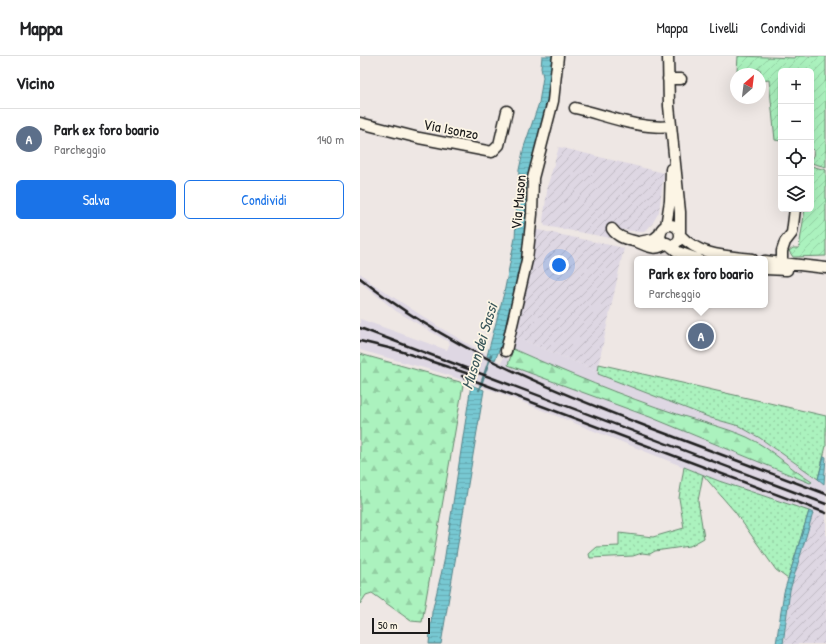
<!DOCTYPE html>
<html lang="it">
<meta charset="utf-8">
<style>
body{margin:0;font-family:"Patrick Hand",sans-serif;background:#f6f6f6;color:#202124}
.controls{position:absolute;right:12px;top:12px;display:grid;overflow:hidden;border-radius:6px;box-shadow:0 4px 16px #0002}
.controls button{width:36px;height:36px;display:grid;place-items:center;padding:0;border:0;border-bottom:1px solid #e0e0e0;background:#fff;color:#202124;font:20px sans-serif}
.compass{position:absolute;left:370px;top:12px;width:36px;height:36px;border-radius:50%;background:#fff;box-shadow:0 4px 16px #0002;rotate:28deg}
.scale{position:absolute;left:12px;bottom:10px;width:58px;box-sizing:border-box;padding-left:4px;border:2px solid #1c1c1c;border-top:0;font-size:11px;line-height:14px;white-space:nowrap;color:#1c1c1c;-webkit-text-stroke:3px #fcf5e5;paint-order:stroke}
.you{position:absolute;left:199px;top:209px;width:14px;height:14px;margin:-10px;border:3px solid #fff;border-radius:50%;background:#1a73e8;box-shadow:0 0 0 6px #1a73e833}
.badge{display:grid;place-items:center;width:26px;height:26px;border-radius:50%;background:#1a73e8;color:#fff;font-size:13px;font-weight:700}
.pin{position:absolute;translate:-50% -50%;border:2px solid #fff;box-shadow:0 1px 4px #0006}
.popup{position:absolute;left:274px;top:200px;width:134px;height:52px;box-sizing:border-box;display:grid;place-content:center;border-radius:6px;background:#fff;filter:drop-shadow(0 1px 3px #0005);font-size:13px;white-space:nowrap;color:#757577}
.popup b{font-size:15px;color:#202124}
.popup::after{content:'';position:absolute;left:50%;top:100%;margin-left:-8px;border:8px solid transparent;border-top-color:#fff}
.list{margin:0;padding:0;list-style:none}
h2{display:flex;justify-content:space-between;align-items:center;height:52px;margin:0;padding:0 16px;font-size:17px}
h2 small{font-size:13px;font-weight:400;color:#757577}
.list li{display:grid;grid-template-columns:26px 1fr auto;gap:12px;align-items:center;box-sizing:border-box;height:60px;padding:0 16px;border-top:1px solid #e0e0e0}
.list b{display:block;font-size:15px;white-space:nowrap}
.list p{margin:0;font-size:13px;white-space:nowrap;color:#757577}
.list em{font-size:13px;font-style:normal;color:#757577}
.actions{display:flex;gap:8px;padding:12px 16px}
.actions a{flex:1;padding:9px 0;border:1px solid #1a73e8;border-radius:6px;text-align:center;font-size:14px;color:#1a73e8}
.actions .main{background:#1a73e8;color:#fff}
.icon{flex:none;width:22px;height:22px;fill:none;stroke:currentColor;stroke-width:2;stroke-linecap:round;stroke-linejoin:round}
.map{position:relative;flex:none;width:466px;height:588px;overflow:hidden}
header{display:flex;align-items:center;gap:24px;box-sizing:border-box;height:56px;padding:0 20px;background:#fff;border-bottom:1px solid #e0e0e0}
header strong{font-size:19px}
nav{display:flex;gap:22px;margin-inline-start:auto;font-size:14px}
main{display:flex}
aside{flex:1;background:#fff}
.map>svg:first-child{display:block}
.built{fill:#ded7e3}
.industrial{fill:url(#industrial-furrows)}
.grass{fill:url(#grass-dots);stroke:#64876d}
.forest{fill:url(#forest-firs);stroke:#64876d}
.garden{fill:url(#garden-furrows);stroke:#64876d}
.water{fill:url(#water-rules);stroke:#538389}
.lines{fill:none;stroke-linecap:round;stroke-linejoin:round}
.stream{stroke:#538389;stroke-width:2.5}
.minor-casing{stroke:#1c1c1c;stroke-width:13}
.minor{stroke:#fcf5e5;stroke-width:10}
.rail{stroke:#1c1c1c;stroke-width:2.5}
.labels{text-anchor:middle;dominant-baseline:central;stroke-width:3.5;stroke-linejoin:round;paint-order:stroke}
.street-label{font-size:15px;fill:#1c1c1c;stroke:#fcf5e5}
.water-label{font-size:16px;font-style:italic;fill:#3c585c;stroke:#fcf5e5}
</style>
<header>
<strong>Mappa</strong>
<nav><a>Mappa</a><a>Livelli</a><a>Condividi</a></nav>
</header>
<main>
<aside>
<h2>Vicino<small></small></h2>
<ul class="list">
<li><span class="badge" style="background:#5c6f8a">A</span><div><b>Park ex foro boario</b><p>Parcheggio</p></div><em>140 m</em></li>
</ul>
<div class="actions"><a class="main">Salva</a><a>Condividi</a></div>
</aside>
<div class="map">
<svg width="466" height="588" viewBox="0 0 466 588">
<defs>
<pattern id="industrial-furrows" width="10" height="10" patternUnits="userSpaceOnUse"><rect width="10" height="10" fill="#ded7e3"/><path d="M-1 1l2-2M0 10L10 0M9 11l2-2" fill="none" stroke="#beb8c2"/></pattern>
<pattern id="grass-dots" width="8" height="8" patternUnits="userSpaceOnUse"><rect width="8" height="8" fill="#abf2be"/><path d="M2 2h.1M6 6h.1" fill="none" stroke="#93cfa3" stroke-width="1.8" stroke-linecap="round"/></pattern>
<pattern id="forest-firs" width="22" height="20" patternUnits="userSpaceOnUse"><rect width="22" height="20" fill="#abf2be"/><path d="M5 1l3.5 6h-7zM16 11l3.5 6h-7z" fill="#93cfa3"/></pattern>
<pattern id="garden-furrows" width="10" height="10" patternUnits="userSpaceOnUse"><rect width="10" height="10" fill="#abf2be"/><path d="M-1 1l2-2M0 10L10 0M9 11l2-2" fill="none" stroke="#93cfa3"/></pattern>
<pattern id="water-rules" width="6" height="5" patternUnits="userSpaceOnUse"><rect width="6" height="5" fill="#77c8d2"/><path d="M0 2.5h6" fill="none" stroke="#66abb4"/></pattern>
</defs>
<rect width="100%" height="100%" fill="#eee7e4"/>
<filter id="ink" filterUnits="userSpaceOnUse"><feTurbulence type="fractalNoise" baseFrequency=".025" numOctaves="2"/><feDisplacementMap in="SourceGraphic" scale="8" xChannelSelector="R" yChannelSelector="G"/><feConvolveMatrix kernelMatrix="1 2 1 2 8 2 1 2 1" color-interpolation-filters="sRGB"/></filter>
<g filter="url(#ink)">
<!-- built -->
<path class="built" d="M 0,217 L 12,227 L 79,271 L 141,307 L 144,301 L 150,304 L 148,309 L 290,361 L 450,427 L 452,426 L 417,400 L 359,370 L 318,359 L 212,319 L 153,293 L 154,280 L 237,315 L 238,318 L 351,362 L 379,370 L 400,382 L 466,429 L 466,461 L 359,425 L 137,336 L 82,317 L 0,294 L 0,263 L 87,294 L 90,287 L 36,255 L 0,226 Z"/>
<!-- industrial -->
<path class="industrial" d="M 199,91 L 304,117 L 299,156 L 292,168 L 283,176 L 252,173 L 251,182 L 185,170 L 183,165 L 188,128 Z
M 173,173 L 264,192 L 237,315 L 154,280 Z
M 453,457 L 466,461 L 466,588 L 424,588 L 430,535 Z"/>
<!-- grass -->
<path class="grass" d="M 239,308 L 466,360 L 466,390 L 458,423 L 400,382 L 379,370 L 351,362 L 238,318 Z
M 324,411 L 359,425 L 449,455 L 428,523 L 416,514 L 375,456 L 343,419 L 338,445 L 344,482 L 330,490 L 295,495 L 290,498 L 282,497 L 273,500 L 230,502 L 229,498 L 237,491 L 259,490 L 259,477 L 293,481 L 324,472 L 319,442 Z"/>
<!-- forest -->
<path class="forest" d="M 153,293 C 207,317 262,340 317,358 C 341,366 364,371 387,381 C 411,392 429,412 452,426 L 450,427 L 290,361 L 148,309 Z
M 0,298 L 100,326 L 103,329 L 62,566 L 51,565 L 12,537 L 6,539 L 0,548 Z"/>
<!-- garden -->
<path class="garden" d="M 378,0 L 435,2 L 436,0 L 466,0 L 466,111 L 451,107 L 451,101 L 453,101 L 454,94 L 451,93 L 451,15 L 421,15 L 421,85 L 415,84 L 409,24 L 402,25 L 400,13 L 377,15 Z
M 451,110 L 466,114 L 466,200 L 433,201 L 429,195 L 433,192 L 439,192 L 445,153 L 451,153 Z"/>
<!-- water -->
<path class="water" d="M 182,0 L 192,0 L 191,34 L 166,127 L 165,189 L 160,219 L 143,285 L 135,304 L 127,300 L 144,237 L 155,182 L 159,114 L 164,91 L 179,47 L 183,21 L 181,12 Z
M 111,329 L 124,334 L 81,588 L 69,588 L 72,556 L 84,506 Z
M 464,400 L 466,401 L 464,428 L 458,423 Z
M 449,455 L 453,457 L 430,534 L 423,588 L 416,588 L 424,536 Z"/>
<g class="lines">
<!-- stream -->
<path class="stream" d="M 119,334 L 131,299"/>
<defs>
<path id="minor" d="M 308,0 L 309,50 L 320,156 L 320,176
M 308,23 L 321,23
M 215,52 C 245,59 280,74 311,70
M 0,67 L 59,82 L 132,96 L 139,89 L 147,55
M300 179a10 10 0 1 1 20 0a10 10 0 1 1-20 0Z
M 306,170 L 310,145 L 311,113
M 252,173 C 258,182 267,183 277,186 C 288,190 296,196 307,187
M 320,179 C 339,200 366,200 392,203
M 279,186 L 294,183 L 301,177
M 308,188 L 318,196 L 338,203
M 405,205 L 466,212
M 405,213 L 427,214
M 422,214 L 422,195 L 425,186 L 432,177 L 435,153
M 146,295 L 167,204 L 172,158 L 173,122 L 193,45 L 198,0"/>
</defs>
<!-- minor casing -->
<use href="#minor" class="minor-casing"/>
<!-- minor -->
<use href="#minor" class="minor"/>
<!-- rail -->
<path class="rail" d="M 0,222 C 86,291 186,332 288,371 C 347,393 407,416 466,438
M 0,272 L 466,448
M 0,285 L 37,294 L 109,318
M 102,320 L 466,457"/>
</g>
</g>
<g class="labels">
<!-- street labels -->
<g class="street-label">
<text transform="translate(91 73) rotate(11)">Via Isonzo</text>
<text transform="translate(158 146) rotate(-85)">Via Muson</text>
</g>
<!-- water labels -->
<g class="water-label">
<text transform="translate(119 290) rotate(-73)">Muson dei Sassi</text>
</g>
</g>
</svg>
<div class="controls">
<button>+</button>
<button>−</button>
<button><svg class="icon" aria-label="locate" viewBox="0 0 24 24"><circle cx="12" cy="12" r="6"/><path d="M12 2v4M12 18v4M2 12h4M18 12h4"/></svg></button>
<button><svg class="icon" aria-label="layers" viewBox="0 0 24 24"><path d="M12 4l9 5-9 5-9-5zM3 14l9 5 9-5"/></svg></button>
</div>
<svg class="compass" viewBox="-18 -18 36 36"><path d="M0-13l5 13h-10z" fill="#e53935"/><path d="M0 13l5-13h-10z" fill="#757577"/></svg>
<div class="scale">50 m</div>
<div class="you"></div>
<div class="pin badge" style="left:341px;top:280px;background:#5c6f8a">A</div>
<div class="popup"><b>Park ex foro boario</b>Parcheggio</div>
</div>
</main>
